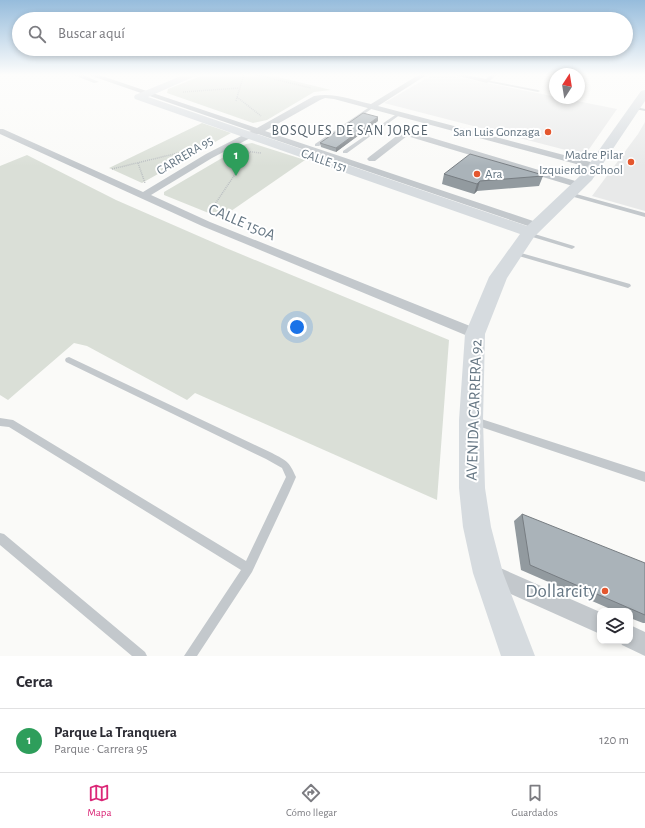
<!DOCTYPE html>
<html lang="es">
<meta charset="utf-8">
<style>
body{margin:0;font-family:"Alegreya Sans",sans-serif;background:#f2f2f3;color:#2b2b33}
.controls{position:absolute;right:12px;bottom:12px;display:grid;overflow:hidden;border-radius:8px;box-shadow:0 2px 6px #0003}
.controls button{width:36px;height:36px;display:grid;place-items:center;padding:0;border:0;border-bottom:1px solid #e1e1e2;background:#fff;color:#2b2b33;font:20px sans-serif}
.compass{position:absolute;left:549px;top:68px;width:36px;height:36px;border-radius:50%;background:#fff;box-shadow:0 2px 6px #0003;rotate:12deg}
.you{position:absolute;left:297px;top:327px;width:14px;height:14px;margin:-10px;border:3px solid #fff;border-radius:50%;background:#1a73e8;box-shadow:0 0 0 6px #1a73e833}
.badge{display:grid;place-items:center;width:26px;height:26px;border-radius:50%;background:#db2777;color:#fff;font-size:13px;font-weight:700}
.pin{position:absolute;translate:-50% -33px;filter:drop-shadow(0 1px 2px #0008)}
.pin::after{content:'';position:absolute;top:21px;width:14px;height:12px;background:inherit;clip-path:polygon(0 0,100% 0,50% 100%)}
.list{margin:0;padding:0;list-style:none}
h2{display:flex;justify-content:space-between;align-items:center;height:52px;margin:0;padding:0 16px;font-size:17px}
h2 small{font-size:13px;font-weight:400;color:#7c7c81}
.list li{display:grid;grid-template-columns:26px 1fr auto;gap:12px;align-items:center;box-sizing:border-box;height:64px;padding:0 16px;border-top:1px solid #e1e1e2}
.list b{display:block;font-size:15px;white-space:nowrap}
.list p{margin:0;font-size:13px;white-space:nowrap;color:#7c7c81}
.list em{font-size:13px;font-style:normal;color:#7c7c81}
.icon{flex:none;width:22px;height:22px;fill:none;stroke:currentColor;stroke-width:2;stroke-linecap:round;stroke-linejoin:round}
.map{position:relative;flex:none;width:645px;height:656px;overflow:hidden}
.search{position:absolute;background:#fff;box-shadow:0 2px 6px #0003;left:12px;right:12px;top:12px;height:44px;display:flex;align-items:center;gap:10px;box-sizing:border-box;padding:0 14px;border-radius:22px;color:#7c7c81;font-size:15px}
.sheet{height:116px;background:#fff}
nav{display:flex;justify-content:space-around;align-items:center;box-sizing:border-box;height:56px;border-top:1px solid #e1e1e2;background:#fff;font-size:11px;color:#7c7c81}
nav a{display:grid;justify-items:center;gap:2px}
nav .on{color:#db2777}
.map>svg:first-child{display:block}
.built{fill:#e8e9e9}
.green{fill:#dadfd7}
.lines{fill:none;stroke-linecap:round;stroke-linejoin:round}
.path{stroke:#bbbfc2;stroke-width:1.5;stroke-dasharray:1 1;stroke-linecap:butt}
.lane{fill:#c3c8cc;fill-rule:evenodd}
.street{fill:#c3c8cc;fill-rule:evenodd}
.secondary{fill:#d6dbdf;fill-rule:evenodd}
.wall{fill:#929a9f}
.shaded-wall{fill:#777d82}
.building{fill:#aab3b9;stroke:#777d82}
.poi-dot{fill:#e4572e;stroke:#fff;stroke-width:1.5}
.labels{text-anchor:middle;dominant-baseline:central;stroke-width:4;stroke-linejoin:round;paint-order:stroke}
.far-poi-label{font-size:13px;fill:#657683;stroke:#fff;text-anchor:end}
.far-street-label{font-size:13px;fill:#657683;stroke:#fff}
.far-neighbourhood-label{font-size:14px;letter-spacing:1px;fill:#57646e;stroke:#fff}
.street-label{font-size:16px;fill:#657683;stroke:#fff}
.near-poi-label{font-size:19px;fill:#657683;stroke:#fff;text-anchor:end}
</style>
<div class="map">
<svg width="645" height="656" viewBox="0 0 645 656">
<rect width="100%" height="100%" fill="#fafaf8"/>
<!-- built -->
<path class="built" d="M 434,74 L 442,74 L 617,109 L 585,155 L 384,103 Z
M 645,122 L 645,211 L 592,196 L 638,134 Z"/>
<!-- green -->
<path class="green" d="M 206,74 L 266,74 L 331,90 L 314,92 L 267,120 L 253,123 L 167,93 L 168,89 Z
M 202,123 L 231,133 L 142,183 L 109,168 Z
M 252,143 L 305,160 L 221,218 L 164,195 L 164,192 L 246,144 Z
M 27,155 L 116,200 L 226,248 L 449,340 L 437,500 L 195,393 L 187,400 L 87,346 L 74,343 L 8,400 L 0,395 L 0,166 Z"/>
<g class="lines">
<!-- path -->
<path class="path" d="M 253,74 L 311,88
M 183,92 L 239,88
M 237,97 L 261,116
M 236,101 L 244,74
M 244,151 L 261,153
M 138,163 L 145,183
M 112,169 L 199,148
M 209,213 L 250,152"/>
<!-- lane -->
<path class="lane" d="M 486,80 L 538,90 L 540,91 L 538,92 L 487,82 Z
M 371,106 L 374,107 L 319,146 L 315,146 L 315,144 Z
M 636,107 L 645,109 L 645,111 L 635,109 L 635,107 Z
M 398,113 L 401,114 L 347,153 L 343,153 L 343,151 Z
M 569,192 L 645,213 L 645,217 L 567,195 L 566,194 Z
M 528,232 L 574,246 L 575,247 L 572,249 L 526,235 L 525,234 Z
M 514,251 L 630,284 L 631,286 L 628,288 L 512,254 L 512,252 Z
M 69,357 L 272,453 C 287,461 289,461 296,477 L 289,493 L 252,572 L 197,656 L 184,656 L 241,570 L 9,427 L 0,426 L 0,418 L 13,420 L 246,561 L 286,477 L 282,468 L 266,459 L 66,362 L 65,360 L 66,358 Z
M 475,417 L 645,472 L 645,482 L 472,424 L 471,421 L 472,418 Z
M 0,533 L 4,534 L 145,652 L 147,656 L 132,656 L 0,545 Z"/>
<!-- street -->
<path class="street" d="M 71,74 L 81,74 L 99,82 L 94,83 Z
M 86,74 L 96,74 L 257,128 L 314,96 C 334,92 352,100 371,104 L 420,74 L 428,74 L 378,106 L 598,164 L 600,166 L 595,169 L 334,99 L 325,98 L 320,100 L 265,131 L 539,223 L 540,225 L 539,227 L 531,227 L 258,134 L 212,158 L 151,195 L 210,222 L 480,330 L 482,334 L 480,338 L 475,339 L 202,226 L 0,134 L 0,129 L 3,129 L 143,192 L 206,154 L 251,131 Z
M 450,74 L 463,74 L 486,79 L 491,74 L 498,74 L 487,83 Z
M 403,131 L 409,131 L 582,183 L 584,185 L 579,188 L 576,187 L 407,136 L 375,161 L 369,161 L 367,159 L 369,157 Z
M 489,563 L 600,612 L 600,634 L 482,581 L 478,574 L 482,567 Z
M 630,625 L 645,632 L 645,656 L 622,645 L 620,641 L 630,641 Z"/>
<!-- secondary -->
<path class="secondary" d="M 186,74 L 200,74 L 148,97 L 527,226 L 582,174 L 641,91 L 645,90 L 645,101 L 592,180 L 534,237 L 507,278 L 485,334 L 483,420 L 485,488 L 491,527 L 503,573 L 535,656 L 501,656 L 473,573 L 463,527 L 459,488 L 459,420 L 465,334 L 489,277 L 520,234 L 135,99 L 134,97 L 135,95 Z"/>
</g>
<!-- wall -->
<path class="wall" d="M 378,121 L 336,152 L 321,147 L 320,143 Z
M 444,174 L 543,176 L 539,186 L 477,191 L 474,194 L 442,184 Z
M 522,514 L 645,615 L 645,623 L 643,623 L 630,618 L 630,611 L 615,611 L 521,570 L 514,521 Z"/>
<!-- shaded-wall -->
<path class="shaded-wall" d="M 378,117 L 378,121 L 336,152 L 336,148 Z
M 480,181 L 477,191 L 474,194 L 477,184 Z"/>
<!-- building -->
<path class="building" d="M 363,113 L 378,117 L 336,148 L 320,143 Z
M 470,154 L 543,175 L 543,176 L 480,181 L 477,184 L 444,174 Z
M 522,514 L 645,563 L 645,615 L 530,565 Z"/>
<!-- sky -->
<linearGradient id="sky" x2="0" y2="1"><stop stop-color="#96bcdc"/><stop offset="0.45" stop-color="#fdfdfc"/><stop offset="1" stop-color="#fdfdfc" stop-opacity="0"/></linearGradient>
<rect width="645" height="166" fill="url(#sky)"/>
<!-- markers -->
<g class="poi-dot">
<circle cx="548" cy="132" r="4"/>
<circle cx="631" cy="162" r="4"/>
<circle cx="477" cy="174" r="4"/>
<circle cx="605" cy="591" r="4"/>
</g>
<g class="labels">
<!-- far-poi labels -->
<g class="far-poi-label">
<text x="540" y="132">San Luis Gonzaga</text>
<text x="623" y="155">Madre Pilar<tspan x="623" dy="15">Izquierdo School</tspan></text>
<text x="485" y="174" text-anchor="start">Ara</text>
</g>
<!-- far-street labels -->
<g class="far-street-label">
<text transform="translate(185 156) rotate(-31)">CARRERA 95</text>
<text transform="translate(324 161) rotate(19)">CALLE 151</text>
</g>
<!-- far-neighbourhood labels -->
<g class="far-neighbourhood-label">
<text x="350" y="131">BOSQUES DE SAN JORGE</text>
</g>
<!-- street labels -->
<g class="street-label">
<text transform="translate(242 222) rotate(23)">CALLE 150A</text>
<text transform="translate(474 410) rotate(-88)">AVENIDA CARRERA 92</text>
</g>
<!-- near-poi labels -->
<g class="near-poi-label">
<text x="597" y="591">Dollarcity</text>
</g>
</g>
</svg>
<div class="controls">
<button><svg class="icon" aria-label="layers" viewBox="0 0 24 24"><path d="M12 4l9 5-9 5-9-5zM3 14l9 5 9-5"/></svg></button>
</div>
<svg class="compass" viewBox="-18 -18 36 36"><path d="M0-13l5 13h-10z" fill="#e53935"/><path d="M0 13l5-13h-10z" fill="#7c7c81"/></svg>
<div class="you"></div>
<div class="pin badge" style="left:236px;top:176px;background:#2e9e5b">1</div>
<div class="search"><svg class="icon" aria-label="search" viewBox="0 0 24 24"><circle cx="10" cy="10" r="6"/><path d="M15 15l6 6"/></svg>Buscar aquí</div>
</div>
<section class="sheet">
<h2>Cerca<small></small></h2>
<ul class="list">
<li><span class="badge" style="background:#2e9e5b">1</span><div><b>Parque La Tranquera</b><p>Parque · Carrera 95</p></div><em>120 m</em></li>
</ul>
</section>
<nav>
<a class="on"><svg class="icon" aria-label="map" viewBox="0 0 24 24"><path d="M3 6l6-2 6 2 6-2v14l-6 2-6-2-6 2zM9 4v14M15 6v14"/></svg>Mapa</a>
<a><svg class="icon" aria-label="directions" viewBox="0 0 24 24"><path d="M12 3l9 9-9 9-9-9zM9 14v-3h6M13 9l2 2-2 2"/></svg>Cómo llegar</a>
<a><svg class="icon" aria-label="saved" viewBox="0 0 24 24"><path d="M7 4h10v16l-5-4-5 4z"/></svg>Guardados</a>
</nav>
